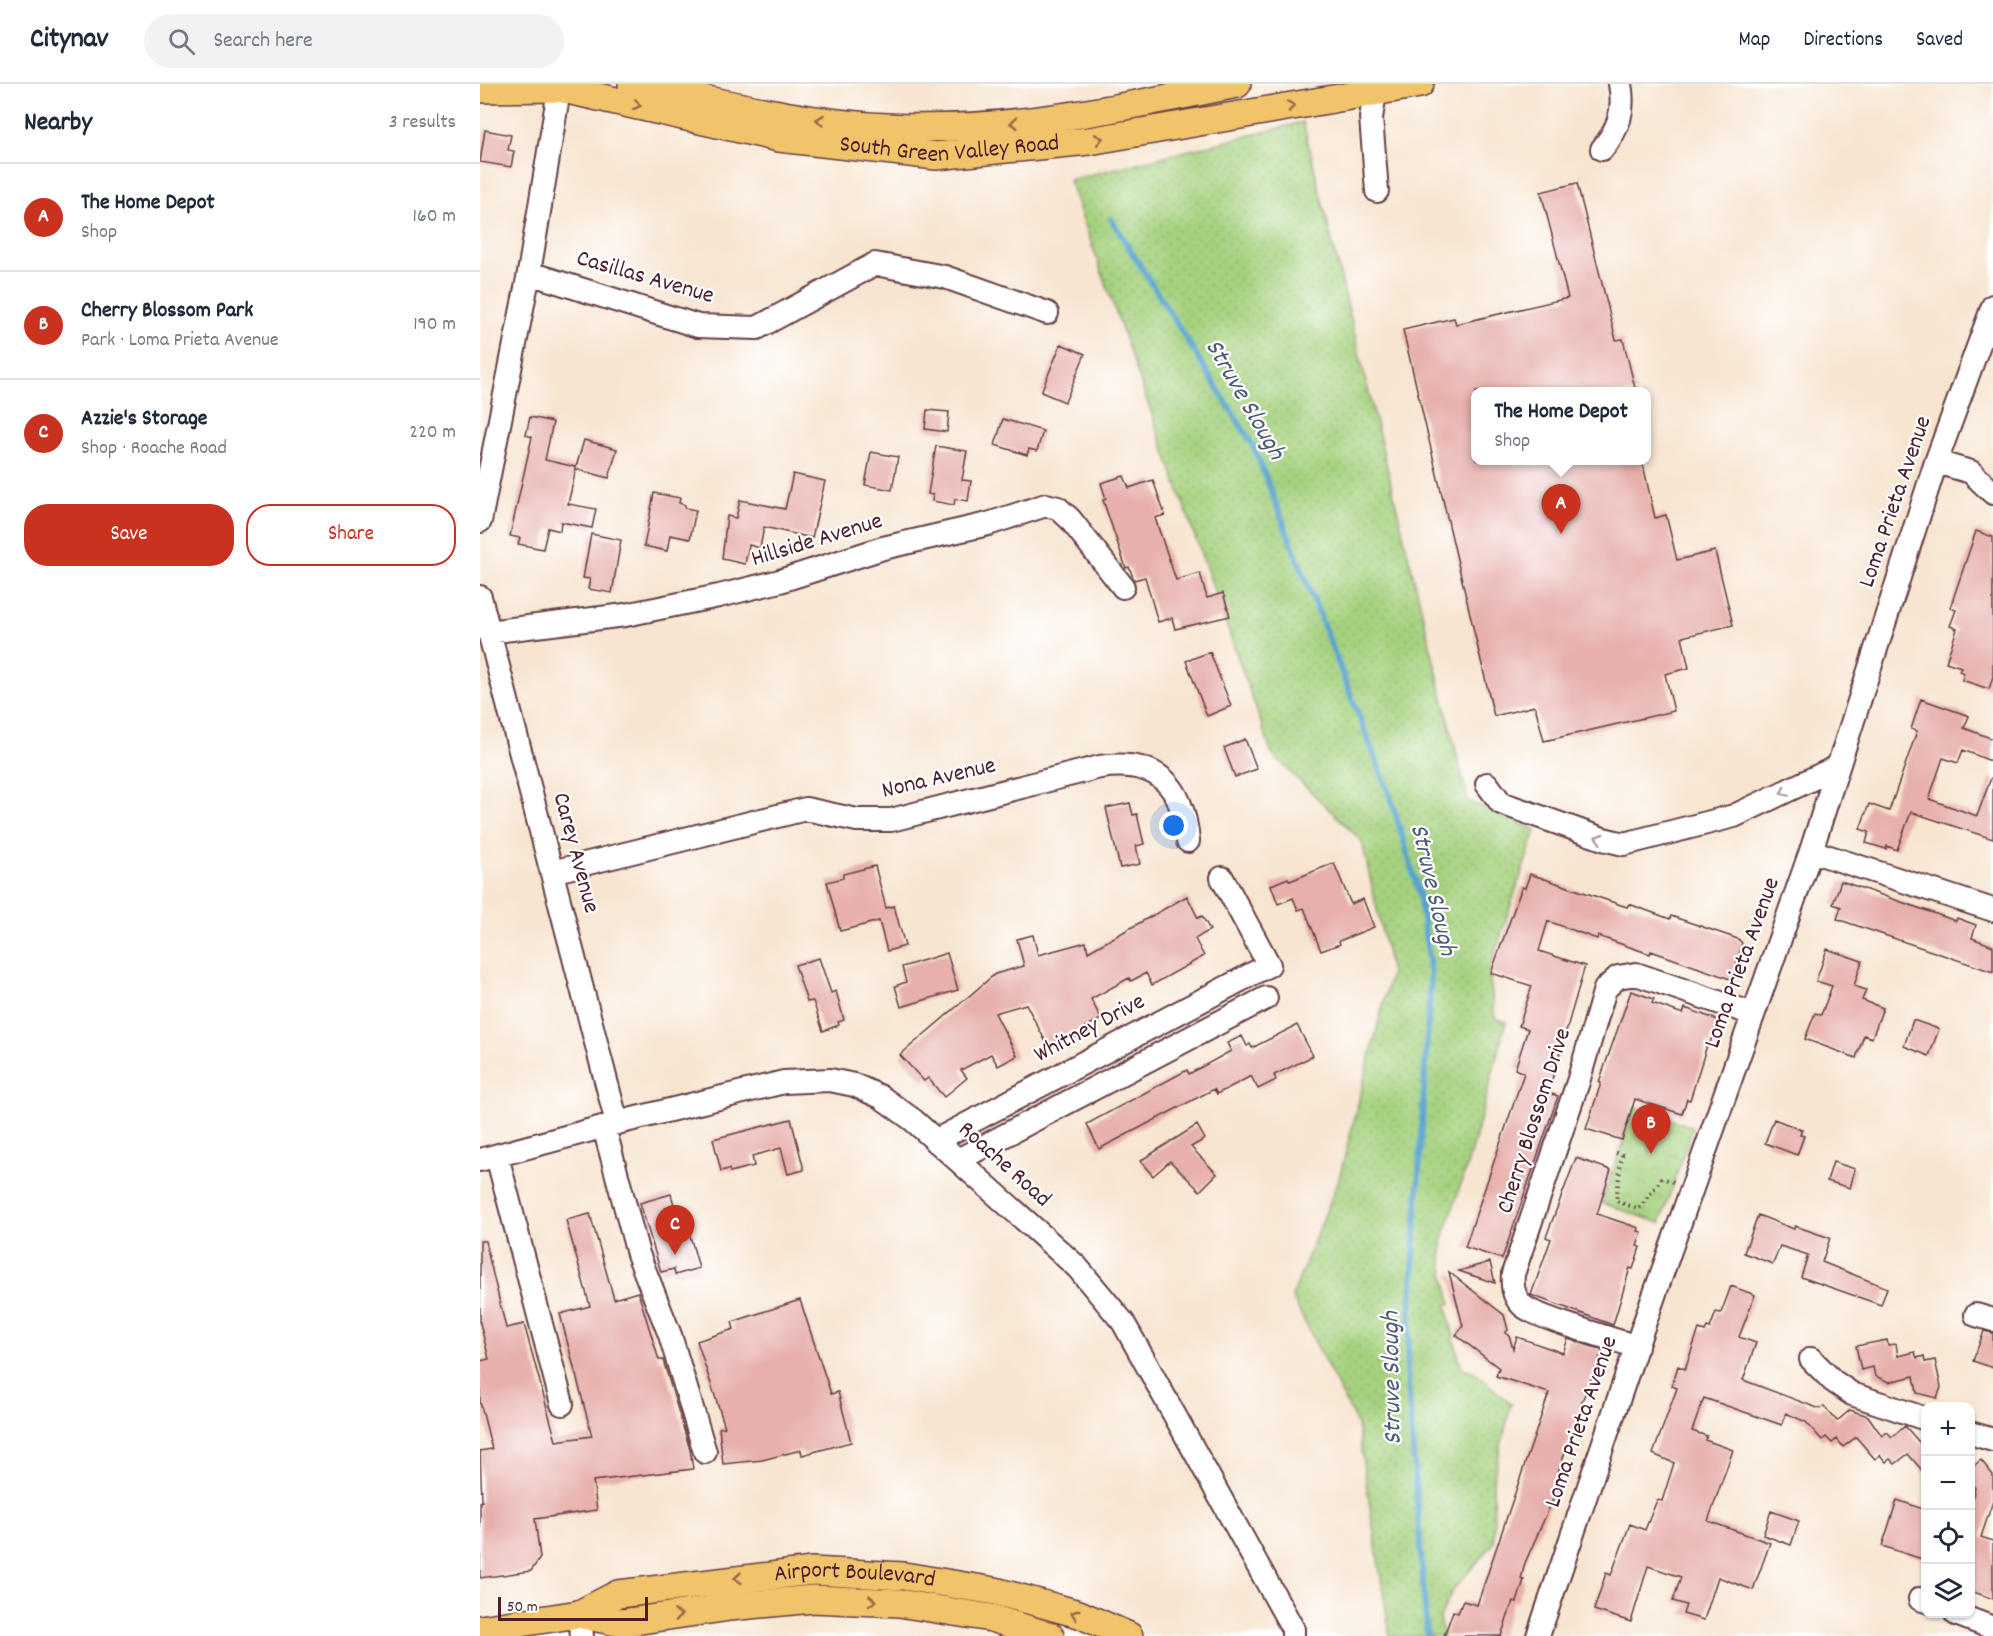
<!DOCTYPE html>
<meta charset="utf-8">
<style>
body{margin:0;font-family:Dekko,sans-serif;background:#f2f2f3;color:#1f2937}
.controls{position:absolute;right:18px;bottom:18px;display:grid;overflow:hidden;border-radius:12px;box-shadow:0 2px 4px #0004}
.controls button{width:54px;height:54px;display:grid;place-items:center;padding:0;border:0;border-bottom:2px solid #e0e1e3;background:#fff;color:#1f2937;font:30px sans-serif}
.scale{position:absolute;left:18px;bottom:15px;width:150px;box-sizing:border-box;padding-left:6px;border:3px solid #4a1f2b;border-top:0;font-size:16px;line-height:21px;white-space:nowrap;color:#4a1f2b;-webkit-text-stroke:4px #fff;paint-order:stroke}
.you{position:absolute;left:694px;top:742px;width:21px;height:21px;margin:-15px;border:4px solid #fff;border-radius:50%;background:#1a73e8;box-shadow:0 0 0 9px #1a73e833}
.badge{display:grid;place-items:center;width:39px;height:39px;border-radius:50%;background:#c8321e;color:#fff;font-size:20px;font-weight:700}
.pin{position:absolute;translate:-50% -50px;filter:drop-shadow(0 2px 3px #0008)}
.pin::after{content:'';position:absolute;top:32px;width:21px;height:18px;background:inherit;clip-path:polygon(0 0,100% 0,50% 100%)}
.popup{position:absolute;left:991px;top:303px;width:180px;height:78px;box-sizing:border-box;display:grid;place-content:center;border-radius:12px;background:#fff;filter:drop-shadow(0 2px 4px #0005);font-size:20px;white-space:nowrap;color:#747a83}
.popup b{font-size:22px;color:#1f2937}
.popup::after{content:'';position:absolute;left:50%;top:100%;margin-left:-12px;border:12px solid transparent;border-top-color:#fff}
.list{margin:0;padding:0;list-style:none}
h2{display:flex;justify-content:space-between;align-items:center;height:78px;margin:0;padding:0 24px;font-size:26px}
h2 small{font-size:20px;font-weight:400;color:#747a83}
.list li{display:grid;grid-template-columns:39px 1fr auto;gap:18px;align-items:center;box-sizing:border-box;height:108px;padding:0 24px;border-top:2px solid #e0e1e3}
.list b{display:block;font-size:22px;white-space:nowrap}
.list p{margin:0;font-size:20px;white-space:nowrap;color:#747a83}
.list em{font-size:20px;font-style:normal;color:#747a83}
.actions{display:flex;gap:12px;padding:18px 24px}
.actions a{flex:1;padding:14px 0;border:2px solid #c8321e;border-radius:24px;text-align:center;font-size:21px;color:#c8321e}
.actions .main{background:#c8321e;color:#fff}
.icon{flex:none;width:33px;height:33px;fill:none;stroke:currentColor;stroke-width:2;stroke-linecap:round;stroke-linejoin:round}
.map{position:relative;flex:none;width:1513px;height:1552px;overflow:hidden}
header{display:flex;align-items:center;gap:36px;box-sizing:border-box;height:84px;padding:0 30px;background:#fff;border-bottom:2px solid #e0e1e3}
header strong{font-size:28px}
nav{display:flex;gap:33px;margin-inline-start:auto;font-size:21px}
.search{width:420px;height:54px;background:#f2f2f3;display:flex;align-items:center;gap:15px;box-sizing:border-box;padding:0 21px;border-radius:33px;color:#747a83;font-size:22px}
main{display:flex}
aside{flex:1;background:#fff}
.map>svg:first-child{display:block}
.grass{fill:url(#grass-dots);stroke:#787855;stroke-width:1.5}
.park{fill:url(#park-crowns);stroke:#787855;stroke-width:1.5}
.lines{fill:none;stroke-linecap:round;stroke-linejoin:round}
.stream{stroke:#55a3cf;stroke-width:6}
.building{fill:#e7b0ac}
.minor-casing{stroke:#643d44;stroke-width:26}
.major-casing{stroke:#643d44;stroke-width:30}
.path{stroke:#643d44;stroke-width:4;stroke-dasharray:1.5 4.5;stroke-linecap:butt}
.minor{stroke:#fff;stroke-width:22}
.major{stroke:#f1c36a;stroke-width:27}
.oneway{stroke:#956947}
.oneway2{stroke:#ae9aa0}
.labels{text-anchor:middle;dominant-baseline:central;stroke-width:4.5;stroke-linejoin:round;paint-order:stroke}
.street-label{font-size:24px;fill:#4a1f2b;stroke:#fff}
.water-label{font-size:26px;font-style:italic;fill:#4f5a75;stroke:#fff}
</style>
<header>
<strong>Citynav</strong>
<div class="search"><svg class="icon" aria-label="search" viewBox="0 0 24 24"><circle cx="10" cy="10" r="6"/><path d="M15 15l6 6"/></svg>Search here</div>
<nav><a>Map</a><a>Directions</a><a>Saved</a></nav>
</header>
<main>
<aside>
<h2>Nearby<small>3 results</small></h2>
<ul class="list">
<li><span class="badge">A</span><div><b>The Home Depot</b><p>Shop</p></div><em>160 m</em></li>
<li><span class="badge">B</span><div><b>Cherry Blossom Park</b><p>Park · Loma Prieta Avenue</p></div><em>190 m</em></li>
<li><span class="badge">C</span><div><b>Azzie's Storage</b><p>Shop · Roache Road</p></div><em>220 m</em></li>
</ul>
<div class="actions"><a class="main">Save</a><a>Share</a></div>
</aside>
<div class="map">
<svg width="1513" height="1552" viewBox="0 0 1513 1552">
<defs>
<pattern id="grass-dots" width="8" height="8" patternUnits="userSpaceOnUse" patternTransform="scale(1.5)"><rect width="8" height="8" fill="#a6d27f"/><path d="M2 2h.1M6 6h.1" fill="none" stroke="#90b46e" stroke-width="1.8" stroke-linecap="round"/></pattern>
<pattern id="park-crowns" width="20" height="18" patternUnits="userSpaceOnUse" patternTransform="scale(1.5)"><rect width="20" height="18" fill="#a6d27f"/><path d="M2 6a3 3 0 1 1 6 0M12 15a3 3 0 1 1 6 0" fill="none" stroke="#90b46e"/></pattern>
</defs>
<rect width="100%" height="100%" fill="#fff"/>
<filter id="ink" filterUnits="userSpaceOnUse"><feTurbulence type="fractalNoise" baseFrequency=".0167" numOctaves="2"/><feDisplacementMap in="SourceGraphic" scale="12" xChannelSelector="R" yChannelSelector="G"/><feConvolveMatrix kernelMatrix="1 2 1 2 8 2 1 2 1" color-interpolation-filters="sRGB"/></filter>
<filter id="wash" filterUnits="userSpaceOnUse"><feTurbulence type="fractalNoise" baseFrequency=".008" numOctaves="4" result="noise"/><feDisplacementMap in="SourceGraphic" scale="24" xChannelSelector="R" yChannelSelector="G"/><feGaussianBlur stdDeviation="1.35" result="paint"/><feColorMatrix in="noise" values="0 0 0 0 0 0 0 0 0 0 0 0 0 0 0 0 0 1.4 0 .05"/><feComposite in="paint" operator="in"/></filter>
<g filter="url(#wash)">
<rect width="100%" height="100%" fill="#f7e5d0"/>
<!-- grass -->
<path class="grass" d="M 823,38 L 988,717 L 1056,746 L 1009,886 L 1015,934 L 1026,938 L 993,1063 L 962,1157 L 962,1181 L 971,1219 L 966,1221 L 981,1284 L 993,1287 L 1031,1320 L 1013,1395 L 1014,1459 L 972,1507 L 960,1534 L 963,1552 L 910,1552 L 877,1340 L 812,1213 L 859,1095 L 911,889 L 882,757 L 792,670 L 589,96 Z"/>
<!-- park -->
<path class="park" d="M 1155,1023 L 1213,1043 L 1180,1139 L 1122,1119 Z"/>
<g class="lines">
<!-- stream -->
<path class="stream" d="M 631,135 L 773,361 L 911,714 L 939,809 L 951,889 L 927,1285 L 947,1552"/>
</g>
<g id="blocks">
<!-- building -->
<path class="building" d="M 5,46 L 31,51 L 28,66 L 34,67 L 31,83 L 0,78 Z
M 1097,99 L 1136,256 L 1143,255 L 1156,308 L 996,308 L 996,376 L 1162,376 L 1175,434 L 1186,431 L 1197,476 L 1235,467 L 1253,541 L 1202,553 L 1209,584 L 1185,590 L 1194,627 L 1064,657 L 1055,622 L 1014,632 L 923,246 L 974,234 L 976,240 L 1088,214 L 1061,108 Z
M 581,260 L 605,270 L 585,318 L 561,308 Z
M 447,326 L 469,328 L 467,348 L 445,345 Z
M 50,333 L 73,338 L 65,376 L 96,383 L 104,356 L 137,365 L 129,394 L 96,385 L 88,420 L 116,425 L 112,444 L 81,438 L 80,447 L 68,444 L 63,465 L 38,460 L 40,454 L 30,452 L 52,353 L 46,351 Z
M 523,335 L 563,347 L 557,367 L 549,365 L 547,371 L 515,361 Z
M 456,362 L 487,367 L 482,396 L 491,397 L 488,417 L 475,415 L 474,421 L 452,417 L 453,411 L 448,410 Z
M 391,368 L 418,373 L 412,406 L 385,401 Z
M 313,390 L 345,397 L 332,454 L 284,443 L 280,464 L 269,461 L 265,480 L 242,475 L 247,432 L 256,434 L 260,416 L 305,425 Z
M 644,392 L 649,404 L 673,396 L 685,431 L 675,434 L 696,496 L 720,489 L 727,514 L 743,509 L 750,532 L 695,545 L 692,534 L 678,538 L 665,493 L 654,496 L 649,483 L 646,484 L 623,416 L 626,415 L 621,399 Z
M 174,409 L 200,414 L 199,419 L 205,421 L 205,424 L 216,426 L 210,455 L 190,451 L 187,467 L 164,462 Z
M 1496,447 L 1513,453 L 1513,593 L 1509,605 L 1482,596 L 1484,589 L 1479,587 L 1481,583 L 1466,578 L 1477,545 L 1470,542 L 1476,526 L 1470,524 Z
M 111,450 L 141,456 L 132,509 L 108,505 L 110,495 L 103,494 Z
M 730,568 L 751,622 L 727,632 L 706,577 Z
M 1441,615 L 1489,632 L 1484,644 L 1513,655 L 1513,678 L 1483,666 L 1478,679 L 1463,674 L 1449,715 L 1497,732 L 1511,694 L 1513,694 L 1513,755 L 1431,728 L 1417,766 L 1407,762 L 1406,765 L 1386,759 L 1389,748 L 1380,745 L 1389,720 L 1409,727 L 1437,647 L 1431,645 Z
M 765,655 L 777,685 L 755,693 L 744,664 Z
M 650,719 L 653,731 L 657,730 L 664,760 L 656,762 L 660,780 L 640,784 L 626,724 Z
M 854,779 L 871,820 L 883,815 L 894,843 L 859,857 L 860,860 L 841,867 L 824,824 L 818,826 L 813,814 L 798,820 L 791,801 L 808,794 L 810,797 Z
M 395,782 L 406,824 L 414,822 L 425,862 L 407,867 L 399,837 L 360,847 L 347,798 L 363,794 L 363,790 Z
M 1050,790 L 1147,823 L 1149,820 L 1190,835 L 1191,832 L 1258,855 L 1262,859 L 1253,896 L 1171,867 L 1170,870 L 1118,852 L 1117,855 L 1068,837 L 1059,867 L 1105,882 L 1068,1009 L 1078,1012 L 1022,1175 L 985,1163 L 1044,989 L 1035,985 L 1048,945 L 1039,942 L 1052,902 L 1011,889 L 1042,803 L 1045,804 Z
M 1361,797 L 1476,837 L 1477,834 L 1496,841 L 1492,854 L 1513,862 L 1513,888 L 1357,835 L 1361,823 L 1353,820 Z
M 707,812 L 718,834 L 722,832 L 730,846 L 715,855 L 724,872 L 672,901 L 666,889 L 651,897 L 649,894 L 611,915 L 621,935 L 605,943 L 607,947 L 592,955 L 590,951 L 568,962 L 546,920 L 515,929 L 537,972 L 518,982 L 511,970 L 481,986 L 487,994 L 464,1013 L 448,994 L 444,997 L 420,971 L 515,890 L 544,882 L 537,855 L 553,851 L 558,871 L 606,858 L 608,868 Z
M 1347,865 L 1382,877 L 1374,902 L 1386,906 L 1382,916 L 1403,924 L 1392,954 L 1384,951 L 1376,974 L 1325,955 L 1335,929 L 1341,931 L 1352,902 L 1336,897 Z
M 467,869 L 478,906 L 421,923 L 415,902 L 426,898 L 422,883 Z
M 339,874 L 351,909 L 356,907 L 364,936 L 358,938 L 359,941 L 343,947 L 333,917 L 327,918 L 315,881 Z
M 1151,907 L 1174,915 L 1172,919 L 1203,930 L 1205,924 L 1238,936 L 1230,959 L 1228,958 L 1210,1016 L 1207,1015 L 1202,1030 L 1155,1015 L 1142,1056 L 1106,1045 L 1121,999 L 1119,998 Z
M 1433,936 L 1459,945 L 1449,972 L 1424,962 Z
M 817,941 L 833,972 L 794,991 L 796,996 L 778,1005 L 771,992 L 737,1010 L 734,1005 L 619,1065 L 607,1040 L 707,986 L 709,990 L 751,967 L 747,959 L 762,952 L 767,962 L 770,960 L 772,964 Z
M 311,1035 L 324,1086 L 308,1090 L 301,1064 L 272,1072 L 274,1082 L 250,1088 L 249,1085 L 241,1087 L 233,1055 Z
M 1294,1035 L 1322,1046 L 1320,1051 L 1324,1052 L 1317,1071 L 1285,1059 Z
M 717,1041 L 725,1055 L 711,1063 L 737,1090 L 720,1107 L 690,1077 L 673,1092 L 660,1077 Z
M 1096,1074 L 1131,1086 L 1117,1130 L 1159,1144 L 1158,1147 L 1162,1148 L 1157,1162 L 1160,1163 L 1153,1185 L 1150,1184 L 1133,1241 L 1051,1211 L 1071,1155 L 1066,1153 Z
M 1353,1078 L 1375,1085 L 1370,1104 L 1347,1097 Z
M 191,1110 L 202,1150 L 209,1148 L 219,1184 L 195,1191 L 194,1185 L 181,1188 L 160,1119 Z
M 110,1130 L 134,1215 L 158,1208 L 179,1276 L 183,1276 L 210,1366 L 213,1385 L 113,1397 L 117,1426 L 55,1435 L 60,1474 L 51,1487 L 0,1494 L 0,1418 L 2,1417 L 0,1367 L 12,1365 L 0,1318 L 0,1277 L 9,1275 L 0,1239 L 0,1157 L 5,1157 L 26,1244 L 44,1240 L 76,1357 L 112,1352 L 80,1230 L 110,1222 L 86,1136 Z
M 1278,1131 L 1314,1145 L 1315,1142 L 1350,1154 L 1342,1178 L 1407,1204 L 1401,1221 L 1321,1193 L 1328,1171 L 1300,1162 L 1293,1180 L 1264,1169 Z
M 1010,1178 L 1015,1199 L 979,1187 Z
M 969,1188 L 1024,1231 L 1028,1246 L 1025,1249 L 1029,1251 L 1033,1265 L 1037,1253 L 1083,1269 L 1088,1255 L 1123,1266 L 1100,1322 L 1104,1324 L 1096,1346 L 1093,1345 L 1078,1388 L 1082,1390 L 1074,1413 L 1045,1479 L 1041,1495 L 1044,1496 L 1037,1518 L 1033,1517 L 1021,1552 L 964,1552 L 973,1527 L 978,1529 L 983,1517 L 997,1521 L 1069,1309 L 1016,1292 L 1019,1284 L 976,1251 L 983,1242 Z
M 1251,1202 L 1275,1211 L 1259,1253 L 1276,1259 L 1263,1296 L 1340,1325 L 1344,1322 L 1357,1337 L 1370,1326 L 1388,1332 L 1402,1352 L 1407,1348 L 1412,1353 L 1425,1342 L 1446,1366 L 1446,1391 L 1428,1370 L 1415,1380 L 1410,1375 L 1406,1378 L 1400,1371 L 1395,1375 L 1376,1353 L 1363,1363 L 1357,1355 L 1352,1359 L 1346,1353 L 1342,1356 L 1326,1338 L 1306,1329 L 1302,1341 L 1224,1314 L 1212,1347 L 1227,1352 L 1225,1356 L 1253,1366 L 1228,1437 L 1290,1459 L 1273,1506 L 1238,1493 L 1224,1536 L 1203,1530 L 1206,1521 L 1193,1517 L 1201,1493 L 1168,1482 L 1151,1538 L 1114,1526 L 1126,1489 L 1131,1491 L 1150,1440 L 1165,1446 L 1177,1416 L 1182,1417 L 1194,1379 L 1173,1370 L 1197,1304 L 1192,1302 L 1198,1282 L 1205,1285 L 1219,1245 L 1225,1247 L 1227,1243 L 1230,1244 L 1236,1228 L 1241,1229 Z
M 320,1216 L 351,1310 L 358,1308 L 371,1358 L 322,1371 L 321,1366 L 282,1376 L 243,1380 L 239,1344 L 245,1343 L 217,1257 L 254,1245 L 252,1238 Z
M 1504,1247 L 1513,1249 L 1513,1284 L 1493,1277 Z
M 1407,1256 L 1408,1261 L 1416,1260 L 1418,1272 L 1435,1268 L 1437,1274 L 1444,1272 L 1445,1278 L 1455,1276 L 1461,1303 L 1457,1314 L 1437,1309 L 1434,1292 L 1409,1298 L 1395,1292 L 1393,1283 L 1381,1286 L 1376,1262 Z
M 1501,1376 L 1513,1391 L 1513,1417 L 1501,1453 L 1513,1457 L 1513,1515 L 1491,1507 L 1491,1419 L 1495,1404 L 1491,1399 L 1491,1384 Z
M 1417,1416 L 1446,1426 L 1446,1466 L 1442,1475 L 1402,1462 Z
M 1291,1427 L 1319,1437 L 1311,1461 L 1283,1451 Z"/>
</g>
</g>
<g filter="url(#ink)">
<use href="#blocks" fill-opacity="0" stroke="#643d44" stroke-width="1.5"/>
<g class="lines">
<defs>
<path id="minor" d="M 895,9 L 891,34 L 897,107
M 1122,65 C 1139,45 1145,26 1140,0
M 49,189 L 218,242 L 277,244 L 395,180 L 465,193 L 567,229
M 1456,378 L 1491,388 L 1513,409
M 0,437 L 49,189 L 80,0
M 0,513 L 137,1039
M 8,548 L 145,531 L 239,512 L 300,497 L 403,464 L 508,440 L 566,421 L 578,424 L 590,435 L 643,503
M 1007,700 L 1021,719 L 1123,755 L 1144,760 L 1254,732 L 1357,683
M 1331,767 L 1513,826
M 72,788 L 326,725 L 377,736 L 411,736 L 620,683 C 678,675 703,701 708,757
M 124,1043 L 158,1170 L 190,1251 L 225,1368
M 455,1057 L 789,881 L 742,794
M 17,1072 L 82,1320
M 0,1076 L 137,1039 L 304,998 L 350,996 L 374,1001 L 401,1013 L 433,1036 L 597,1183 L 643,1238 L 813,1545 L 813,1552
M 478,1076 L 786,914
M 1496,1231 L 1513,1236
M 1157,1263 C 1135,1255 1055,1234 1042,1221 C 1033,1212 1032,1202 1033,1190 L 1098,998 L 1125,905 L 1138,893 L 1156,890 L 1273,930
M 1331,1275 L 1353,1297 L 1372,1310 L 1446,1335
M 1490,1349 L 1513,1356
M 1440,1515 L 1446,1517
M 99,1530 L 102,1552
M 1476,1530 L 1513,1544
M 1058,1552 L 1162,1246 L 1331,767 L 1456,378 L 1513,222"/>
<g id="major">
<path d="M 152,0 C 236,17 321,39 407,43 C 526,49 641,24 757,0"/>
<path id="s1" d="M 0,5 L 79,4 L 299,54 L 456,72 L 609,57 L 940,0"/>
<path d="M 99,1530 L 141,1539 L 250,1523 L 333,1515 L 419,1519 L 511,1534 L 570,1552"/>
<path id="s2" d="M 0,1545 L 99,1530 L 138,1510 L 332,1487 L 424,1492 L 515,1507 L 599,1530 L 649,1552"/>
</g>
</defs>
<!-- minor casing -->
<use href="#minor" class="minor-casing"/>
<!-- major casing -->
<use href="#major" class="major-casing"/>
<!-- path -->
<path class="path" d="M 1136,1069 L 1142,1071 L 1136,1117 L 1159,1125 L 1182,1094 L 1194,1098"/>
<!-- minor -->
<use href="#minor" class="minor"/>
<!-- major -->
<use href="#major" class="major"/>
</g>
<!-- one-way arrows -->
<defs><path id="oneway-chevron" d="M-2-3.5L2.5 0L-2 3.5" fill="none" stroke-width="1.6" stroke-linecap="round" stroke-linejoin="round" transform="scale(1.5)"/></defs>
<g class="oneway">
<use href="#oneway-chevron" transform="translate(157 21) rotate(14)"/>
<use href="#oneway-chevron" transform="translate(811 22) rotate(-9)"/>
<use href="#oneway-chevron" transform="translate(340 36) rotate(-174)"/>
<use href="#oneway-chevron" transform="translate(534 39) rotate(174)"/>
<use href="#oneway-chevron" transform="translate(619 55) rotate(-11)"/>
<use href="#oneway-chevron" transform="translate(258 1494) rotate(175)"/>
<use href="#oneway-chevron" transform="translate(392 1517) rotate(3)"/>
<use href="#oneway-chevron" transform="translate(595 1530) rotate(-162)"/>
<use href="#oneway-chevron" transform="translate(198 1531) rotate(-9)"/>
</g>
<g class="oneway2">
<use href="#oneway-chevron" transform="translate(1304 708) rotate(155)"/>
<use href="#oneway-chevron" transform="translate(1119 754) rotate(-163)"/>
</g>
</g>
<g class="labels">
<!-- street labels -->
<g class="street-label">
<text stroke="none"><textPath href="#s1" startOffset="476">South Green Valley Road</textPath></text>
<text transform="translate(165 194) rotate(16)">Casillas Avenue</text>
<text transform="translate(1416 418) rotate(-71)">Loma Prieta Avenue</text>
<text transform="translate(337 457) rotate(-17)">Hillside Avenue</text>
<text transform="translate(459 695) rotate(-13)">Nona Avenue</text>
<text transform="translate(95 769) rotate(75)">Carey Avenue</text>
<text transform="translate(1263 879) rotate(-70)">Loma Prieta Avenue</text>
<text transform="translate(610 945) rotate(-28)">Whitney Drive</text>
<text transform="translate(1055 1037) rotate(-72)">Cherry Blossom Drive</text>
<text transform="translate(524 1081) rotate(42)">Roache Road</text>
<text transform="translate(1102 1338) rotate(-71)">Loma Prieta Avenue</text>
<text stroke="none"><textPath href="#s2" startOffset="382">Airport Boulevard</textPath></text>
</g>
<!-- water labels -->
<g class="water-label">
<text transform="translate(764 316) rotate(60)">Struve Slough</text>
<text transform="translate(952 806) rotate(77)">Struve Slough</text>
<text transform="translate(913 1294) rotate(-91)">Struve Slough</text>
</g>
</g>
</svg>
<div class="controls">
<button>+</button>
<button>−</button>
<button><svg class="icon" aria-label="locate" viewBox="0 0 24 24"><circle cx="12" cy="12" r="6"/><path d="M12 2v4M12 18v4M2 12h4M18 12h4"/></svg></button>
<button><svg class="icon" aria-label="layers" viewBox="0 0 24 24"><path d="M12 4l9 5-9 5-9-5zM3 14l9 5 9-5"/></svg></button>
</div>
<div class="scale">50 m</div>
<div class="you"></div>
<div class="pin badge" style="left:1081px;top:450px">A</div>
<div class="popup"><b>The Home Depot</b>Shop</div>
<div class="pin badge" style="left:1171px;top:1070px">B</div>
<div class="pin badge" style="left:195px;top:1171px">C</div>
</div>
</main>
